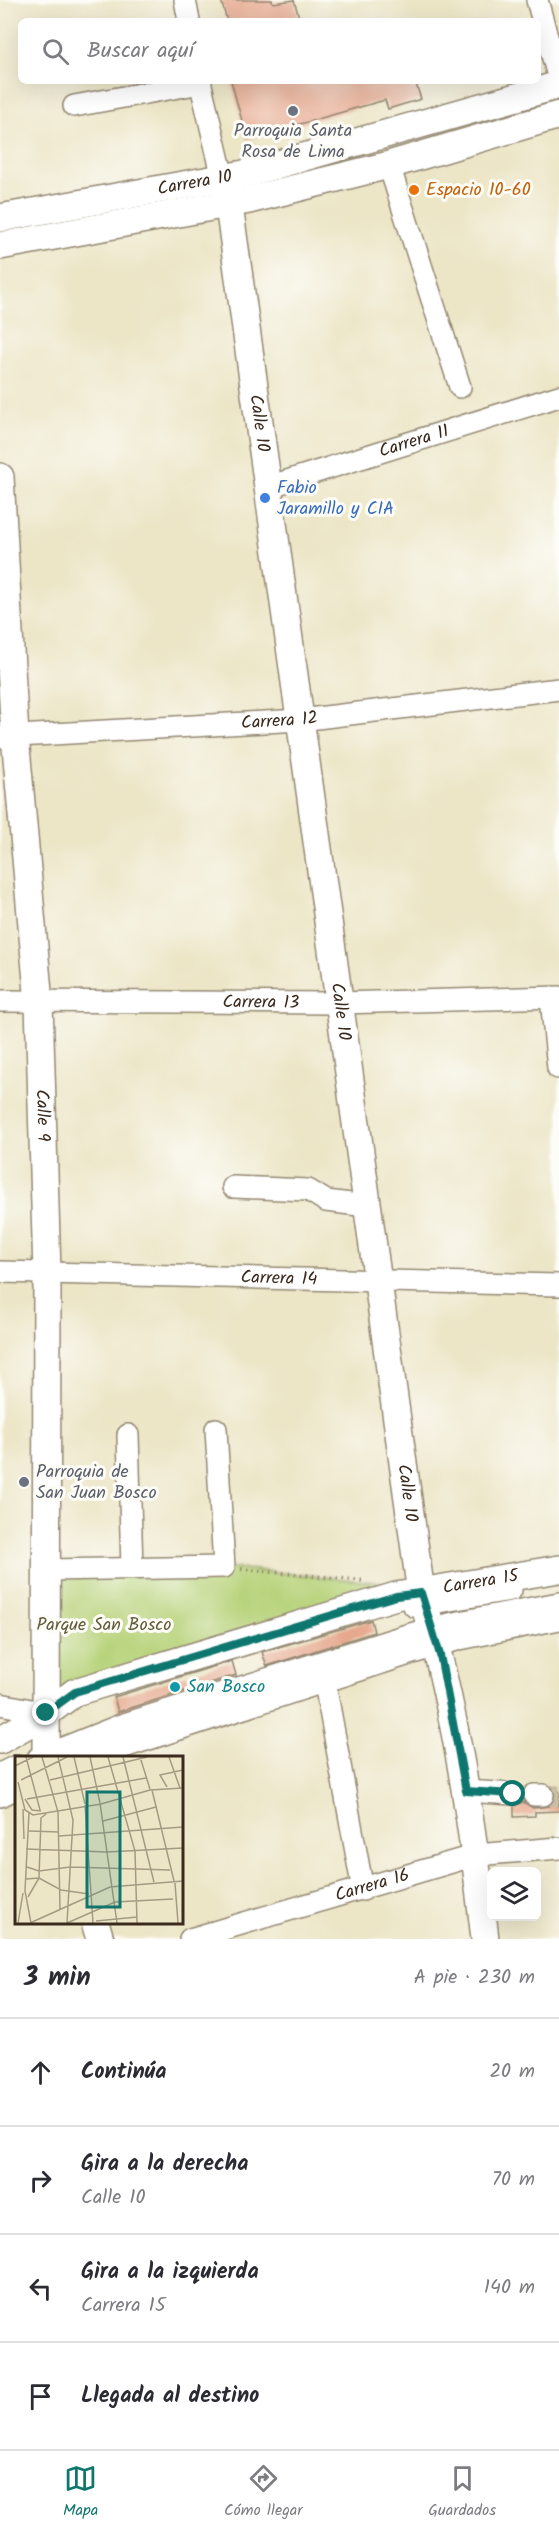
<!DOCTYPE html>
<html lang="es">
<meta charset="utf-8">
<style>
body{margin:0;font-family:Kalam,sans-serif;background:#f7f7f7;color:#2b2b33}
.controls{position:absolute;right:18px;bottom:18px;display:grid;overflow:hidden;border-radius:9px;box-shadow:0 6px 24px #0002}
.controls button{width:54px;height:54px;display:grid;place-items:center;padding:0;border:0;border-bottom:2px solid #e1e1e2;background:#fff;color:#2b2b33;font:30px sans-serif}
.stop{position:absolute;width:18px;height:18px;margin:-14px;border:4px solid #0f766e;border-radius:50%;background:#fff}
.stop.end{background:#0f766e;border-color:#fff;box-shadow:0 2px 6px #0008}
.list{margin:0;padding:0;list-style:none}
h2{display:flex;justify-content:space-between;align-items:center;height:78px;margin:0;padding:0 24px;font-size:26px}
h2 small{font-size:20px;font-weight:400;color:#7c7c81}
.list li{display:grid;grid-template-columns:39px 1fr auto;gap:18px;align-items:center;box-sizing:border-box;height:108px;padding:0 24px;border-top:2px solid #e1e1e2}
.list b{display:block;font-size:22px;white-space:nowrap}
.list p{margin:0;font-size:20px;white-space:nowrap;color:#7c7c81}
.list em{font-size:20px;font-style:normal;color:#7c7c81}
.icon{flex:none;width:33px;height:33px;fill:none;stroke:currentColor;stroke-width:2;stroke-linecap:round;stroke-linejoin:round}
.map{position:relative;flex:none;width:559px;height:1939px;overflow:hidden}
.search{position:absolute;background:#fff;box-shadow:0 6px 24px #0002;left:18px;right:18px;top:18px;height:66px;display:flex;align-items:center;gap:15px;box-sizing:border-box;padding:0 21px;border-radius:9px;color:#7c7c81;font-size:22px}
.sheet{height:510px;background:#fff}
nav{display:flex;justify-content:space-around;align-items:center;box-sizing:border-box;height:84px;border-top:2px solid #e1e1e2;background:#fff;font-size:16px;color:#7c7c81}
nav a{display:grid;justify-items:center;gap:3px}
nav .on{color:#0f766e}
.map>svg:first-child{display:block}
.green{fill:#b6d278;stroke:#787e4b;stroke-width:1.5}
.building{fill:#e6a88e}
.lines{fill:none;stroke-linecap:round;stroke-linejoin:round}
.minor-tunnel{stroke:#c9c0a4;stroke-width:21;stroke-dasharray:21 10;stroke-linecap:butt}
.minor-casing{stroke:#948872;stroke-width:24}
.major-casing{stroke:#948872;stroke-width:30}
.path{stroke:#948872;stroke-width:4;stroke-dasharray:1.5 4.5;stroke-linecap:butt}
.minor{stroke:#fff;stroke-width:21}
.major{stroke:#fff;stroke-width:27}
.route{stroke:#0f766e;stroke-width:8}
.worship-dot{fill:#6b7280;stroke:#fdfcf7;stroke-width:2}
.food-dot{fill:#e8710a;stroke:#fdfcf7;stroke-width:2}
.shop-dot{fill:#3f7fe0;stroke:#fdfcf7;stroke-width:2}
.culture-dot{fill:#0f9aa8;stroke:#fdfcf7;stroke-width:2}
.labels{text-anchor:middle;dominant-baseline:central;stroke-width:6;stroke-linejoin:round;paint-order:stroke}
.worship-label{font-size:18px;fill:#5b616d;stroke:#fdfcf7}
.street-label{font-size:18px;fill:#3b2a1e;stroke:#fdfcf7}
.food-label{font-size:18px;fill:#c56008;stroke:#fdfcf7;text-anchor:start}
.shop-label{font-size:18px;fill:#366cbe;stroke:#fdfcf7;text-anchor:start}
.park-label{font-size:18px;fill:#605c39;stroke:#fdfcf7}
.culture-label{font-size:18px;fill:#0d838f;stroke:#fdfcf7;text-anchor:start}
.inset-road{fill:none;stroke:#a59a83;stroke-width:1.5}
.view{fill:#0f766e;fill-opacity:0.15;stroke:#0f766e;stroke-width:3}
.inset-edge{fill:none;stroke:#3b2a1e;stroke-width:3}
</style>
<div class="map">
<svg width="559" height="1939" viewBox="0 0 559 1939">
<rect width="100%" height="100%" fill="#fdfcf7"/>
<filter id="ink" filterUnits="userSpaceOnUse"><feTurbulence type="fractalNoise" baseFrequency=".0167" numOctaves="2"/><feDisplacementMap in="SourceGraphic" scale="12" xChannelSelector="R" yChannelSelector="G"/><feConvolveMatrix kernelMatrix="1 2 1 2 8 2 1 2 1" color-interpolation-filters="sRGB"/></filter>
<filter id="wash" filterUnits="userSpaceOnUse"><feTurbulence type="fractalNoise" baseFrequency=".008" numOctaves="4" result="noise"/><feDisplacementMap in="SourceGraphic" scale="24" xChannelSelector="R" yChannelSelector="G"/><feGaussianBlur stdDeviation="1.35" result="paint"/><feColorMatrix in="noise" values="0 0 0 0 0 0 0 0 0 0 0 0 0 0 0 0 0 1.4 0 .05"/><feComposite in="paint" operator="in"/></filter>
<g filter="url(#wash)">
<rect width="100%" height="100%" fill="#ece5c6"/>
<!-- green -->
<path class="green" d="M 224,1567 L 393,1584 L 47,1713 L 47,1570 Z"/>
<g id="blocks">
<!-- building -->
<path class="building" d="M 221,0 L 272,0 L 273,3 L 294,0 L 300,21 L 227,21 Z
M 231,81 L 415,81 L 421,99 L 388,109 L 385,100 L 247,139 Z
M 371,1620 L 374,1632 L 267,1666 L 262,1652 Z
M 232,1661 L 236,1675 L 118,1712 L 114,1697 Z
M 555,1791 L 559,1791 L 559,1811 L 535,1812 L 535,1816 L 514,1817 L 514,1806 L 523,1802 L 533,1808 L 550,1806 L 554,1801 Z"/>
</g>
</g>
<g filter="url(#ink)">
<use href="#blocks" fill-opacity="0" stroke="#948872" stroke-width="1.5"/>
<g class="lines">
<!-- minor-tunnel -->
<path class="minor-tunnel" d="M 543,1795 L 559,1796"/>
<defs>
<g id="minor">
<path d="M 185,0 L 189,21"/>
<path d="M 537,0 L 559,80"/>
<path d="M 200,81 L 223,178"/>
<path d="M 74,106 L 201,83"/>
<path d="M 389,165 L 460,387"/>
<path id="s1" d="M 268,487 L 559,396"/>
<path id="s2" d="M 0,737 L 300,720 L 559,689"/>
<path d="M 551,998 L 558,1068"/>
<path id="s3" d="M 0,1001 L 339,1003 L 559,997"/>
<path d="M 233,1187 L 308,1190 L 326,1201 L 367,1206"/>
<path id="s4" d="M 0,1272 L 559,1285"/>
<path d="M 128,1435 L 132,1568"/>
<path d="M 47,1570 L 224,1567 L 216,1429"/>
<path d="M 414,1606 L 511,1590"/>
<path d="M 324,1678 L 363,1890"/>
<path d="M 0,1704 L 47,1713"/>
<path d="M 38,1758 L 121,1725 L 407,1635 L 454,1623 L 559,1603"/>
<path d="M 0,1774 L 16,1766"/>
<path d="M 466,1791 L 513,1794"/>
<path d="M 534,1795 L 543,1795"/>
<path id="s5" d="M 190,1939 L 476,1855 L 559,1848"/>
</g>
<g id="major">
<path id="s6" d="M 223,178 L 231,220 L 421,1593 C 455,1705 472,1822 485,1939"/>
<path id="s7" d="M 0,218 L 244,174 L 559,85"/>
<path d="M 0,246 L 249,200 L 389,165 L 559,115"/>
<path id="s8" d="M 0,477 L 15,736 L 39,1003 L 47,1273 L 46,1758"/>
<path id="s9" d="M 0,1740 L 47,1713 L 75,1692 L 396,1596 L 559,1569"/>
<path d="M 81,1758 L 412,1650 L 459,1636 L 559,1616"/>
<path d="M 0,1793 L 16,1785"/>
<path d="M 95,1922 L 100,1939"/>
</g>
</defs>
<!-- minor casing -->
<use href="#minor" class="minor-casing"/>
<!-- major casing -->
<use href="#major" class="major-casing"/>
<!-- path -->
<path class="path" d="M 241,1569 L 365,1581"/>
<!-- minor -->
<use href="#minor" class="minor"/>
<!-- major -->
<use href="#major" class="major"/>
</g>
</g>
<g class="lines" filter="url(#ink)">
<!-- route -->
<path class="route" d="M 46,1713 L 75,1692 L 396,1596 L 421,1593 L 440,1655 L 466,1791 L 513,1794"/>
</g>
<!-- markers -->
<g class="worship-dot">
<circle cx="293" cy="111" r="6"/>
<circle cx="24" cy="1482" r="6"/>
</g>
<circle class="food-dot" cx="414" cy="190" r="6"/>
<circle class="shop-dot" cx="265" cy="498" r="6"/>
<circle class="culture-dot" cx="175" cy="1687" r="6"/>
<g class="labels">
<!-- worship labels -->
<g class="worship-label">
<text x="293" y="131">Parroquia Santa<tspan x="293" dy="21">Rosa de Lima</tspan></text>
<text x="36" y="1472" text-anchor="start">Parroquia de<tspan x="36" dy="21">San Juan Bosco</tspan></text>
</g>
<!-- street labels -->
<g class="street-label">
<text stroke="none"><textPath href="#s7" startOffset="198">Carrera 10</textPath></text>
<text stroke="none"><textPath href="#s6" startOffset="248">Calle 10</textPath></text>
<text stroke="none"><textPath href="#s1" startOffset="153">Carrera 11</textPath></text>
<text stroke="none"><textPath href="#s2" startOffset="280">Carrera 12</textPath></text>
<text stroke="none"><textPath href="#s3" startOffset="261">Carrera 13</textPath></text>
<text stroke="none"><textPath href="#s6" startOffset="842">Calle 10</textPath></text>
<text stroke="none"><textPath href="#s8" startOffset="640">Calle 9</textPath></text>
<text stroke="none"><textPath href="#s4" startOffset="279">Carrera 14</textPath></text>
<text stroke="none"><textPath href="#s6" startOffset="1328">Calle 10</textPath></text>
<text stroke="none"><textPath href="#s9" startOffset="510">Carrera 15</textPath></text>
<text stroke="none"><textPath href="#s5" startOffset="190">Carrera 16</textPath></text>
</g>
<!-- food labels -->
<g class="food-label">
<text x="426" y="190">Espacio 10-60</text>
</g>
<!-- shop labels -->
<g class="shop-label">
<text x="277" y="488">Fabio<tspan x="277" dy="21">Jaramillo y CIA</tspan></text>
</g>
<!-- park labels -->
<g class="park-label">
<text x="104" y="1625">Parque San Bosco</text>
</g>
<!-- culture labels -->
<g class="culture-label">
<text x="187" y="1687">San Bosco</text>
</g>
</g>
<!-- overview -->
<g transform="translate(15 1756)">
<rect width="168" height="168" fill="#ece5c6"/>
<path class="inset-road" d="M 11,1 L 25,54M 27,1 L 43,56 L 45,153M 43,1 L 58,64 L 52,167M 59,1 L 70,48M 75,1 L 85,47M 93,1 L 120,95 L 122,167M 108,1 L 139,126M 125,1 L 135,33M 154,1 L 165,32M 0,10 L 18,1M 6,24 L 52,1M 35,24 L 132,1M 3,26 L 10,54 L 18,59 L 86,48 L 135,34 L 168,32M 152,31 L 145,19 L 168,14M 137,34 L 159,125M 10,43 L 17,54 L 26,55M 12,43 L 131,22M 85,47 L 102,167M 70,49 L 78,167M 8,53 L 9,83M 14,57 L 10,135 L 16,167M 88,65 L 141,51M 14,75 L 44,76M 44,80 L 168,71M 11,93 L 92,96 L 168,92M 12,111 L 24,115 L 55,111 L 155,114M 11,123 L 24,122 L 46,134 L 74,138M 160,127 L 163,167M 13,141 L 24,122 L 26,62 L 31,58M 81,165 L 122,161M 3,167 L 8,137M 15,167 L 95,131 L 168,125M 52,167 L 100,146 L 158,143"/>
<path class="view" d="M 72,36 L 105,36 L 105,151 L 72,151 Z"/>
<rect width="168" height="168" class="inset-edge"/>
</g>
</svg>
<div class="controls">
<button><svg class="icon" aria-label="layers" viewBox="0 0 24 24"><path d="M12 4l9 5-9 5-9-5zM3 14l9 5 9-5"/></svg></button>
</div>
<div class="stop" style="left:513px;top:1794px"></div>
<div class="stop end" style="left:46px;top:1713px"></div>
<div class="search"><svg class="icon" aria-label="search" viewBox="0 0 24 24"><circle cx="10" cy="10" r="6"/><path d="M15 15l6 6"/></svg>Buscar aquí</div>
</div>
<section class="sheet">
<h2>3 min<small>A pie · 230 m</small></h2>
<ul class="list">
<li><svg class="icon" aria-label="ahead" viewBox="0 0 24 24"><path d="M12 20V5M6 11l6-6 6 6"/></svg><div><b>Continúa</b></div><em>20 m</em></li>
<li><svg class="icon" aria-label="right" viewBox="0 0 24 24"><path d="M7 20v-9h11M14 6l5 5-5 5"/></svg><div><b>Gira a la derecha</b><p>Calle 10</p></div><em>70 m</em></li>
<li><svg class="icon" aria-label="left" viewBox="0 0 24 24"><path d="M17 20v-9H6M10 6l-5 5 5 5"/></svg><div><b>Gira a la izquierda</b><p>Carrera 15</p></div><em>140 m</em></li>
<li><svg class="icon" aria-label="arrive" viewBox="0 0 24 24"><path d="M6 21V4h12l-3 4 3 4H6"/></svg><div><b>Llegada al destino</b></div></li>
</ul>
</section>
<nav>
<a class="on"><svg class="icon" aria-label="map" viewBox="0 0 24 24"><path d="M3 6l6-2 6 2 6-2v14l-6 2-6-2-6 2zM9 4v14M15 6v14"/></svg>Mapa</a>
<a><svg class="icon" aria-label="directions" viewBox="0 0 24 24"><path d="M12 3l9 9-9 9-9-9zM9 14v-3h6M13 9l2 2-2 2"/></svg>Cómo llegar</a>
<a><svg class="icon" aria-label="saved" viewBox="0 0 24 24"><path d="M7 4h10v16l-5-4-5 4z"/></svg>Guardados</a>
</nav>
